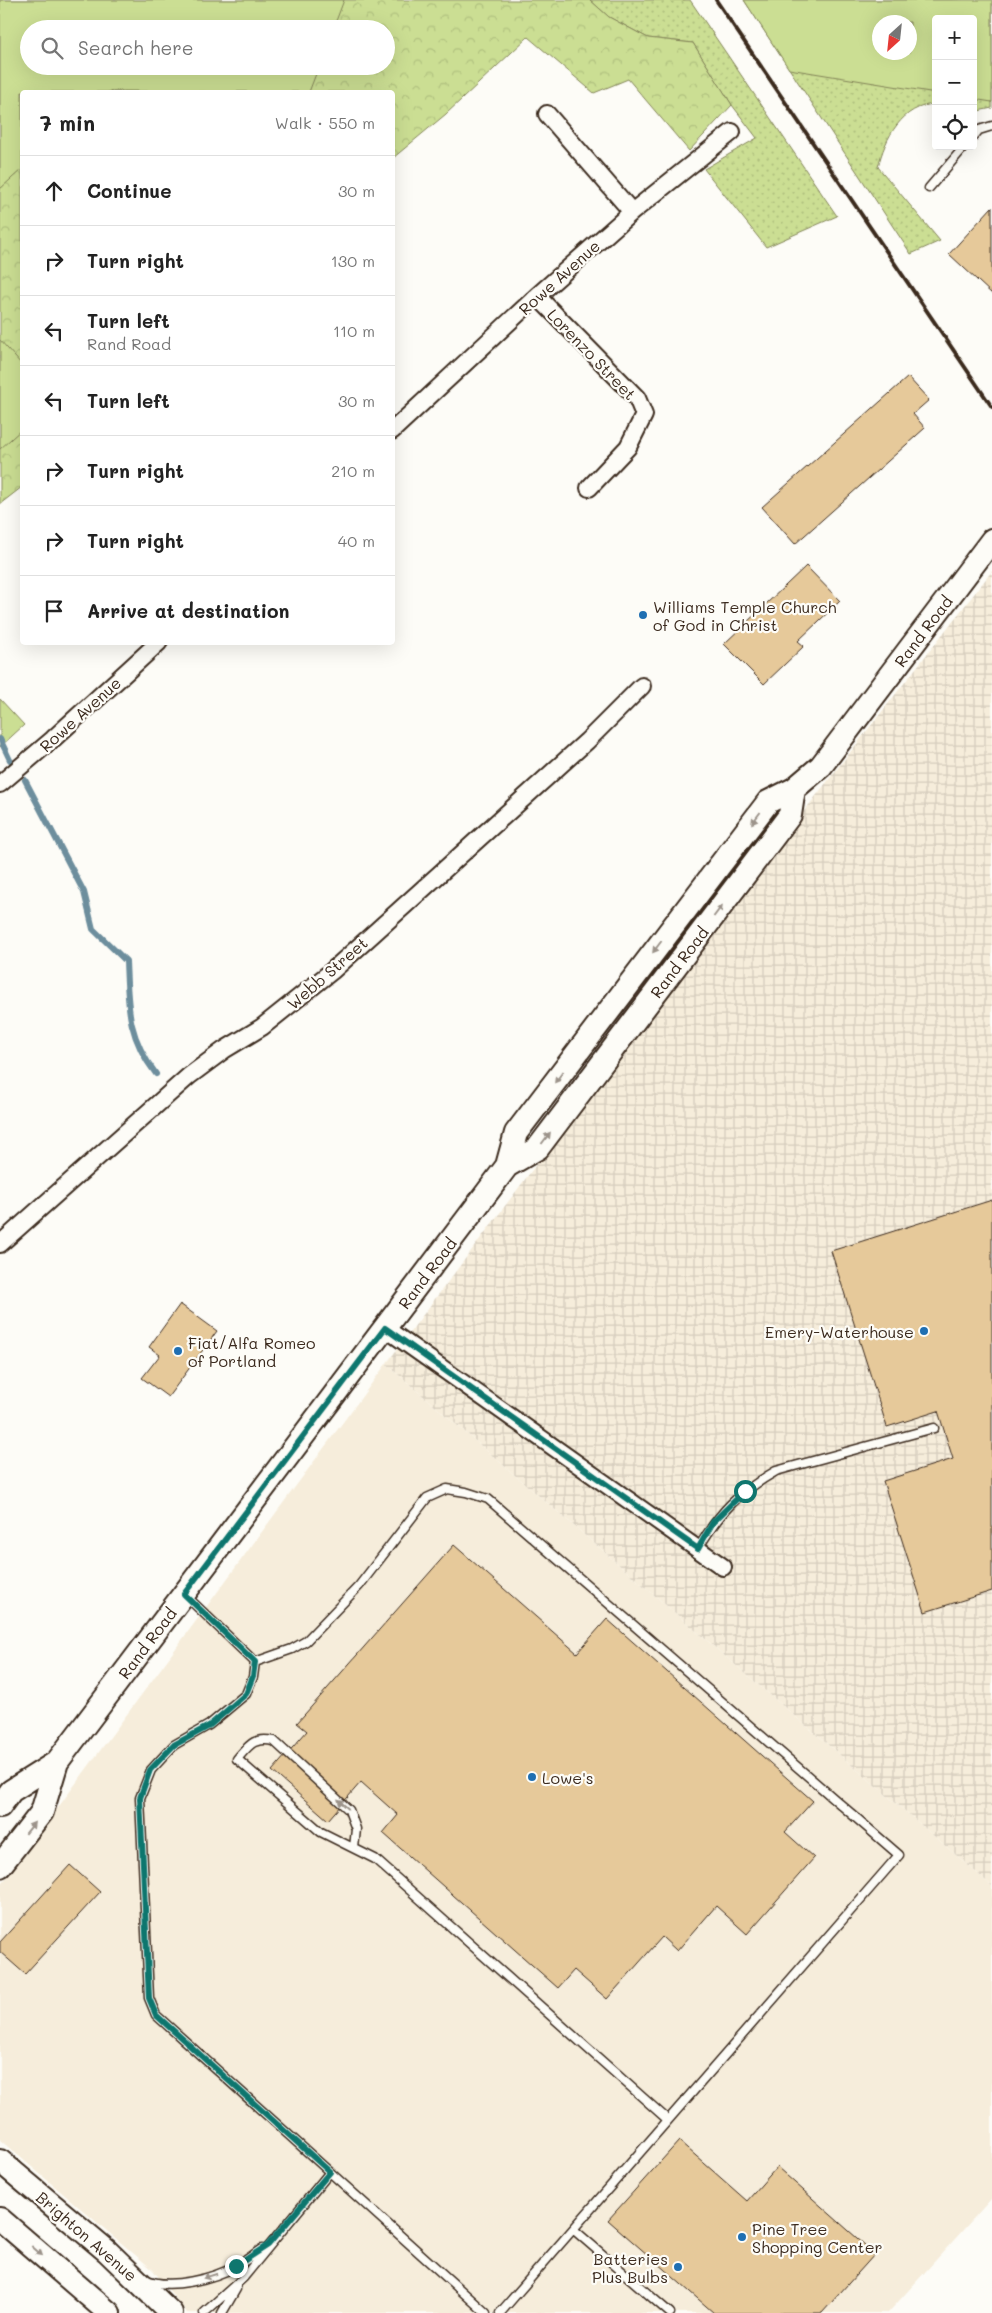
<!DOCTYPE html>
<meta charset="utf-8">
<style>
body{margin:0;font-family:Mali,sans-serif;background:#f2f2f2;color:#222}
.controls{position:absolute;right:15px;top:15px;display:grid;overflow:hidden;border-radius:5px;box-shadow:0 5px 20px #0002}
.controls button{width:45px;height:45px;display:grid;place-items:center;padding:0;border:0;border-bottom:1px solid #e0e0e0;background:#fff;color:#222;font:25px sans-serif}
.compass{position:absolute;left:872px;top:15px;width:45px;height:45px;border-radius:50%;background:#fff;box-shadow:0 5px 20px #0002;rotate:207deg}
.stop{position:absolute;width:15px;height:15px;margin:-11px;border:4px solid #0f766e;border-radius:50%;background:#fff}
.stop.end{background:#0f766e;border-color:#fff;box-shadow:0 1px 5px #0008}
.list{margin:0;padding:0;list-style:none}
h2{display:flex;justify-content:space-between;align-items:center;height:65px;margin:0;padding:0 20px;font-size:21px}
h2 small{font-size:16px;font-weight:400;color:#767676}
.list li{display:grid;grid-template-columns:32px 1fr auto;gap:15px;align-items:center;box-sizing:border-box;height:70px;padding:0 20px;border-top:1px solid #e0e0e0}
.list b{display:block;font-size:19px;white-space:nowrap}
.list p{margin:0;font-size:16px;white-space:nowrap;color:#767676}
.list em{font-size:16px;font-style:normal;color:#767676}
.icon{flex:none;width:28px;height:28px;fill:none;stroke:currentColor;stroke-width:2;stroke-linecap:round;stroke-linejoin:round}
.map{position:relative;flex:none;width:992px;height:2313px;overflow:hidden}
.search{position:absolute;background:#fff;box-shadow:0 5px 20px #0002;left:20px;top:20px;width:375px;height:55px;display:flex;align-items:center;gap:12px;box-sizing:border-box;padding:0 18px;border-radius:28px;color:#767676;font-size:19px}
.panel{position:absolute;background:#fff;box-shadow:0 5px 20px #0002;left:20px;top:90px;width:375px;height:555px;border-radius:5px}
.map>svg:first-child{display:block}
.built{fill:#f6eddb}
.industrial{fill:url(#industrial-grid)}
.grass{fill:url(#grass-dots);stroke:#838458;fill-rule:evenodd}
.forest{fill:url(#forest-crowns);stroke:#838458;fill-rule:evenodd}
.green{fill:#cbde93;stroke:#838458;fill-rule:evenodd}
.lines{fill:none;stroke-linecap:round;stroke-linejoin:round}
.stream{stroke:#6d8e9d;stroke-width:6}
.building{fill:#e6c99a;stroke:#3b2a1e}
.lane-casing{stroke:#3b2a1e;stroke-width:11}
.street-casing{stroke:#3b2a1e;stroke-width:20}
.secondary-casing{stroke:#3b2a1e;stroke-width:26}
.lane{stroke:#fdfcf7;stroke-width:8}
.street{stroke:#fdfcf7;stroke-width:16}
.secondary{stroke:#fdfcf7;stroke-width:22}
.rail{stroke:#3b2a1e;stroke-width:4}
.oneway{fill:#9c938a}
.route{stroke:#0f766e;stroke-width:6}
.poi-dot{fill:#1f6fb2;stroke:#fdfcf7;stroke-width:2}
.labels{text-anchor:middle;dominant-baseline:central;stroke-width:4.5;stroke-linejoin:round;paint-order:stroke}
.street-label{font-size:16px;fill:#3b2a1e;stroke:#fdfcf7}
.poi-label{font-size:16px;fill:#3b2a1e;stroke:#fdfcf7;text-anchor:start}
</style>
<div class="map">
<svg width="992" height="2313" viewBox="0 0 992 2313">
<defs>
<pattern id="industrial-grid" width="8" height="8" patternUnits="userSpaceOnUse" patternTransform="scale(1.25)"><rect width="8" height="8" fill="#f6eddb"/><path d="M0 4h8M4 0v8" fill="none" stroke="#d4cbbc"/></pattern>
<pattern id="grass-dots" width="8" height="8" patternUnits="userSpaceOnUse" patternTransform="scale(1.25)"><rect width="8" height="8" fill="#cbde93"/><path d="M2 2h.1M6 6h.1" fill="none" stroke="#afbf7e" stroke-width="1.8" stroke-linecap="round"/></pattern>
<pattern id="forest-crowns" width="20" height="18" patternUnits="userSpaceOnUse" patternTransform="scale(1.25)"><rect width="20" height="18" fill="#cbde93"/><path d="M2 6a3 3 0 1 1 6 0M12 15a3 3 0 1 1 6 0" fill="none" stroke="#afbf7e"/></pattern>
</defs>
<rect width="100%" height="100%" fill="#fdfcf7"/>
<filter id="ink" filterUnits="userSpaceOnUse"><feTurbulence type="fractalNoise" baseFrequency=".02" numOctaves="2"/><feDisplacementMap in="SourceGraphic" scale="10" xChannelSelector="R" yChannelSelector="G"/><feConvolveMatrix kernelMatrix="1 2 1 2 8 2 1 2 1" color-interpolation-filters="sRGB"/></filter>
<g filter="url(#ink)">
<!-- built -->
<path class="built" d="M 386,1364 L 992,1886 L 992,2198 L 888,2313 L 187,2313 L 153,2270 L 0,2140 L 0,1886 Z"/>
<!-- industrial -->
<path class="industrial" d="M 992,571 L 992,1886 L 386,1364 L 758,870 Z"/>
<!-- grass -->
<path class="grass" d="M 590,0 L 690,0 L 837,216 L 766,247 L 704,169 L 757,138 L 732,105 L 693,43 L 648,38 L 609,17 Z
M 744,0 L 952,0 L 992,2 L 992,108 L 973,112 L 973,19 L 936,19 L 936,104 C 902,105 885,138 878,167 L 940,241 L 911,254 ZM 880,22 L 910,22 L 910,52 L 880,52 Z"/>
<!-- forest -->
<path class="forest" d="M 0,0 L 590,0 L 609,17 L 648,38 L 693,43 L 732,105 L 689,151 L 628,79 L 594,93 L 528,37 L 446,114 L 393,158 L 392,92 L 22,92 L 22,487 L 0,504 ZM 29,29 L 386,29 L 386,66 L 29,66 Z"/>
<!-- green -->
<path class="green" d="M 0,0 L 344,0 L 333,29 L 29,29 L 29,66 L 319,66 L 309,92 L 110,91 L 108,92 L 22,92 L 22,169 L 0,189 Z
M 744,0 L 992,0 L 992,102 L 973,99 L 973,19 L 936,19 L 936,93 L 789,69 ZM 910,22 L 910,52 L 880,52 L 880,22 Z
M 0,340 L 22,365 L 22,429 L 0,449 Z
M 0,699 L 24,725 L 0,747 Z"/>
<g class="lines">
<!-- stream -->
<path class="stream" d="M 0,739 L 10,760
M 25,780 L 84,892 L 93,929 L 126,961 C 128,1006 127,1036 156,1074"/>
</g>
<!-- building -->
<path class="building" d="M 992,207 L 992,294 L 949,254 Z
M 908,377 L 929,400 L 913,414 L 925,428 L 795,544 L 762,507 Z
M 806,566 L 840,601 L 798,641 L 804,646 L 764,684 L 724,644 Z
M 992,1200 L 992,1591 L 925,1612 L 883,1481 L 953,1459 L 938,1411 L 887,1427 L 831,1251 Z
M 180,1304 L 217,1331 L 168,1397 L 142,1378 L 160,1355 L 149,1347 Z
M 454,1545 L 577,1653 L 607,1619 L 813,1801 L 785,1832 L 814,1858 L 747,1934 L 716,1906 L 677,1951 L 662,1937 L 607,1999 L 574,1970 L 558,1988 L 383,1833 L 398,1815 L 361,1782 L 328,1820 L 272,1771 L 307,1731 L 297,1723 Z
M 70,1865 L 100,1892 L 25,1974 L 0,1952 L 0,1942 Z
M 679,2141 L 747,2201 L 777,2167 L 875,2254 L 822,2313 L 714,2313 L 608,2220 Z"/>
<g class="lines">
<defs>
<path id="lane" d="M 973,137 L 979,130 L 992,126
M 929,188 L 965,146
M 698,1549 C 720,1511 738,1493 776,1471 L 934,1428
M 186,1596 L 255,1662
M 354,1848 L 356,1829 L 349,1810 L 274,1741 C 254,1737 250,1744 237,1759 L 321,1832 L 375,1859 L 668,2120
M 573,2229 L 670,2313
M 145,2279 C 168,2291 215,2278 236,2266 C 245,2262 254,2254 262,2249
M 204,2313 L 243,2278 L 330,2172
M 222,2313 L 236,2289
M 486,2313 L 156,2015 L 149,1998 L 140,1798 L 151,1770 L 174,1745 L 209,1725 L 246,1694 L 253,1677 L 255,1662 L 292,1649 L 306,1641 L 359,1586 L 427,1498 L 447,1489 L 466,1492 L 488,1499 L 899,1855 L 500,2313"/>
<path id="street" d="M 547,114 L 632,212
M 537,296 L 637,398 L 644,415 L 628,447 L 589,488
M 392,431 L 537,296 L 632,212 L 732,132
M 0,784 L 53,739 L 159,642
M 0,1244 L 189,1076 L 224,1050 L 262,1027 L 332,971 L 587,741 L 642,686
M 385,1328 L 723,1567"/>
<path id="secondary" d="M 507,1166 L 538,1148 L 790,815 L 794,789
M 0,1806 L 11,1791 L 57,1762
M 0,1866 L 42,1812 L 57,1762 L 507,1166 L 516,1133 L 768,802 L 794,789 L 821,766 L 992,540
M 0,2161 L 107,2251 L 171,2313
M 0,2219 L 109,2313"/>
</defs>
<!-- lane casing -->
<use href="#lane" class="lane-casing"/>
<!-- street casing -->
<use href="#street" class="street-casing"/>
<!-- secondary casing -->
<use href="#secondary" class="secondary-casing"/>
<!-- lane -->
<use href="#lane" class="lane"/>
<!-- street -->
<use href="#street" class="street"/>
<!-- secondary -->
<use href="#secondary" class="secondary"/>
<!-- rail -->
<path class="rail" d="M 716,0 L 992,407"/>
</g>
<!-- one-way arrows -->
<defs><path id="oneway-solid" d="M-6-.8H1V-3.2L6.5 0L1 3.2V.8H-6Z" transform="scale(1.25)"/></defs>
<g class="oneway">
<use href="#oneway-solid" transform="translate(756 818) rotate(127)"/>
<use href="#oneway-solid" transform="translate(718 911) rotate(-53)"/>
<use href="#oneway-solid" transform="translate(657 947) rotate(127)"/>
<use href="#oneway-solid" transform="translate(559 1077) rotate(127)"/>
<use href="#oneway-solid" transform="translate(546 1138) rotate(-53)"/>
<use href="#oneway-solid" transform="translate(343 1804) rotate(-138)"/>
<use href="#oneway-solid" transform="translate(30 1828) rotate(-52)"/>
<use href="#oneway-solid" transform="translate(37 2251) rotate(41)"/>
<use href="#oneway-solid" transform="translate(210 2276) rotate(162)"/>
</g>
</g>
<g class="lines" filter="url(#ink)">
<!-- route -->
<path class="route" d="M 236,2266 L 268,2245 L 330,2172 L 156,2015 L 149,1998 L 140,1798 L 150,1770 L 174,1745 L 209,1726 L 246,1694 L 253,1676 L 255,1662 L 184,1594 L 385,1328 L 698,1549 L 713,1522 L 745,1491"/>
</g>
<!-- markers -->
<g class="poi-dot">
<circle cx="643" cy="615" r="5"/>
<circle cx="924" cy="1331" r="5"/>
<circle cx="178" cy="1351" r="5"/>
<circle cx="532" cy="1777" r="5"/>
<circle cx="742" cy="2237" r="5"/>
<circle cx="678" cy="2267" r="5"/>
</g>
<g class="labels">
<!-- street labels -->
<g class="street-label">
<text transform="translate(559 277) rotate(-42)">Rowe Avenue</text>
<text transform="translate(592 354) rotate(46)">Lorenzo Street</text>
<text transform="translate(923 631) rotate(-53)">Rand Road</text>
<text transform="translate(80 714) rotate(-42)">Rowe Avenue</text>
<text transform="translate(679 962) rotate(-53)">Rand Road</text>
<text transform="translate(327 973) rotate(-41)">Webb Street</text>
<text transform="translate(427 1273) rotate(-53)">Rand Road</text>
<text transform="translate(147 1643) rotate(-53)">Rand Road</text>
<text transform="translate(87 2236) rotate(41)">Brighton Avenue</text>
</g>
<!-- poi labels -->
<g class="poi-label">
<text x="653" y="606">Williams Temple Church<tspan x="653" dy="18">of God in Christ</tspan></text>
<text x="914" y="1331" text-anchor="end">Emery-Waterhouse</text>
<text x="188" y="1342">Fiat/Alfa Romeo<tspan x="188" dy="18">of Portland</tspan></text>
<text x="542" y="1777">Lowe's</text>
<text x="752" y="2228">Pine Tree<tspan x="752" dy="18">Shopping Center</tspan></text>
<text x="668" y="2258" text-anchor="end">Batteries<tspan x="668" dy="18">Plus Bulbs</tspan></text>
</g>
</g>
</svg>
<div class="controls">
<button>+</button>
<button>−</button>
<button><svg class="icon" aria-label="locate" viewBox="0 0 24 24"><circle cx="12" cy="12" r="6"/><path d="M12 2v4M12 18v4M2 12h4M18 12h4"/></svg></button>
</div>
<svg class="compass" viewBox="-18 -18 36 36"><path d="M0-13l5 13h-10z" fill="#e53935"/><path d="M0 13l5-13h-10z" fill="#767676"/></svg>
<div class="stop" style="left:745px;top:1491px"></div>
<div class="stop end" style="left:236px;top:2266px"></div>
<div class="search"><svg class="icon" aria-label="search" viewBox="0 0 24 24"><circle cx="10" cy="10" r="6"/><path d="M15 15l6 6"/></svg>Search here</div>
<section class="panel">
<h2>7 min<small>Walk · 550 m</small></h2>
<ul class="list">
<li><svg class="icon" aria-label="ahead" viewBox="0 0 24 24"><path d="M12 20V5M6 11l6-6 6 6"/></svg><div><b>Continue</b></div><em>30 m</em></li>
<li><svg class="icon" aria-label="right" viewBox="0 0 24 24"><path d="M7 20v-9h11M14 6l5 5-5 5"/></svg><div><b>Turn right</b></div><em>130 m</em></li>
<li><svg class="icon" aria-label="left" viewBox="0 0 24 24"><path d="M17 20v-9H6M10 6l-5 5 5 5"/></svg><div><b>Turn left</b><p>Rand Road</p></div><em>110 m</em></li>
<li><svg class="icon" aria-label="left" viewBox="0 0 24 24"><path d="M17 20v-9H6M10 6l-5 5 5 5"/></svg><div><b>Turn left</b></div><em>30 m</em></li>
<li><svg class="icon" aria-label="right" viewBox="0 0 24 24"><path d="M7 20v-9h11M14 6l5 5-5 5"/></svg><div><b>Turn right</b></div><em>210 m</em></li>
<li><svg class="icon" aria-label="right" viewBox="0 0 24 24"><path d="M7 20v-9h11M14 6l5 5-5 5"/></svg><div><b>Turn right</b></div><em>40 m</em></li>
<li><svg class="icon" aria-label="arrive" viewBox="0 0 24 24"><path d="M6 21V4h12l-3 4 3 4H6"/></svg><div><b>Arrive at destination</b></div></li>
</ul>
</section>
</div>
